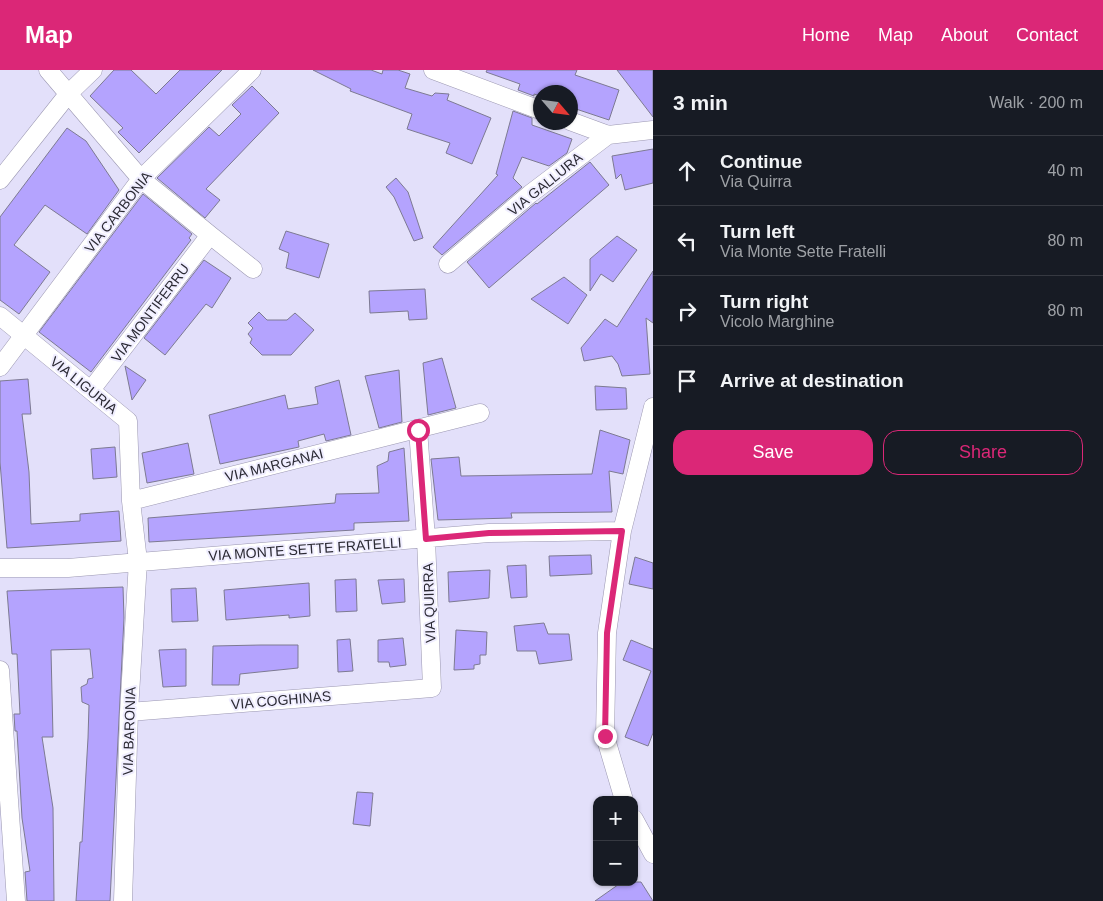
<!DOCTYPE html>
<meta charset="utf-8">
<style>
body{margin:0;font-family:Arial,sans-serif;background:#242831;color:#f1f3f6}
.controls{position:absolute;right:15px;bottom:15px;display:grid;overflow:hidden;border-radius:10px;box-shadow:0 1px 4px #0004}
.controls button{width:45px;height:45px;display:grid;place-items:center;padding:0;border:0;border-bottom:1px solid #363941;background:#171b24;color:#f1f3f6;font:25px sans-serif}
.compass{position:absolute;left:533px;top:15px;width:45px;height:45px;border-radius:50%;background:#171b24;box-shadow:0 1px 4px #0004;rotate:118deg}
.stop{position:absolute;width:15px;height:15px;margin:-11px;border:4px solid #db2777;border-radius:50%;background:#fff}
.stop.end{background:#db2777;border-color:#fff;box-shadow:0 1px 5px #0008}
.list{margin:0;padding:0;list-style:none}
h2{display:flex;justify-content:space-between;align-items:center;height:65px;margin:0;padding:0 20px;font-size:21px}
h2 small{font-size:16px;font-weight:400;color:#9ea1a6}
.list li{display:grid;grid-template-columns:32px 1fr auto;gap:15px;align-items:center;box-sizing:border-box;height:70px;padding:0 20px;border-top:1px solid #363941}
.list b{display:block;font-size:19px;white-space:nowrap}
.list p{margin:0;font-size:16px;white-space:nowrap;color:#9ea1a6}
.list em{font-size:16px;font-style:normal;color:#9ea1a6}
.actions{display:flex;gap:10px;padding:15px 20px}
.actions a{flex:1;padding:11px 0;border:1px solid #db2777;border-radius:15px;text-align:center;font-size:18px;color:#db2777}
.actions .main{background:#db2777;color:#fff}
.icon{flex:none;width:28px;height:28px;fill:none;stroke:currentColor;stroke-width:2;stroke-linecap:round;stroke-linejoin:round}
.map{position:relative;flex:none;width:653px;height:831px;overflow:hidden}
header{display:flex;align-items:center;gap:30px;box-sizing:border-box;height:70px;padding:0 25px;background:#db2777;color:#fff}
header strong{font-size:24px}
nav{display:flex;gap:28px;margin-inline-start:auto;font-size:18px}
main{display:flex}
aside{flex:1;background:#171b24}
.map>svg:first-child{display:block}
.building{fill:#b4a3fe;stroke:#7d7a92}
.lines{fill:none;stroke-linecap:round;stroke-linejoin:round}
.minor-casing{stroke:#9b97b1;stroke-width:19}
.minor{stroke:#fff;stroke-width:18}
.route{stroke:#db2777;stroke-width:6}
.labels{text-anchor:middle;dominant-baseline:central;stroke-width:4;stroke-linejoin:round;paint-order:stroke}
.street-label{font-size:14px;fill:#2b2a34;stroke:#f0eeff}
</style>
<header>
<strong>Map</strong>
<nav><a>Home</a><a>Map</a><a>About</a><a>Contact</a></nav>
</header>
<main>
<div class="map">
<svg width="653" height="831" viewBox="0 0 653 831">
<rect width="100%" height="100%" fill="#e3e0fa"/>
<!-- building -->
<path class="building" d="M 114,0 L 131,0 L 156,24 L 180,0 L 222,0 L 139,83 L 118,62 L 123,58 L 90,26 Z
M 313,0 L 371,0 L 382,4 L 383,0 L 398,0 L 410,4 L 405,18 L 432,26 L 435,23 L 449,24 L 447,30 L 491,48 L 472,94 L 446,83 L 450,73 L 407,59 L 412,44 L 350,21 L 351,19 Z
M 487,0 L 577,0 L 575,5 L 619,20 L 609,50 L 570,37 L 570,22 L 540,22 L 540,26 L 534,24 L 534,26 L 518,20 L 520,14 L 486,2 Z
M 617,0 L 653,0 L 653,47 Z
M 252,16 L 279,43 L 206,119 L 220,130 L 205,148 L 157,108 L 209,57 L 219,66 L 241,44 L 232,35 Z
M 513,41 L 532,48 L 532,55 L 572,69 L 567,83 L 549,96 L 522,87 L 513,108 L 522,117 L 442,185 L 433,177 L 498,105 L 496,104 Z
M 67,58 L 86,71 L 119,120 L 87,164 L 45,135 L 14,175 L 50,202 L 19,244 L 0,230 L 0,147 Z
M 653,79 L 653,113 L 625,120 L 621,104 L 616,109 L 612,86 Z
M 590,92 L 609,115 L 489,218 L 467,192 L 536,133 L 537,134 Z
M 396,108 L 408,122 L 423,168 L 414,171 L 394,127 L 386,117 Z
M 143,124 L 192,164 L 189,168 L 191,170 L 91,302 L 39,262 Z
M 286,161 L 329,174 L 319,208 L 286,198 L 289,183 L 279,179 Z
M 617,166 L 637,180 L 613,212 L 601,204 L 590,221 L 590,189 Z
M 204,190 L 231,208 L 212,238 L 206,234 L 165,285 L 144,268 Z
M 653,201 L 653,253 L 646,248 L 650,304 L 622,306 L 618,294 L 612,286 L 584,291 L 581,278 L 605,249 L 617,257 Z
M 564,207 L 587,225 L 568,254 L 531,229 Z
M 425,219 L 427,249 L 409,250 L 408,241 L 370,243 L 369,221 Z
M 259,242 L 267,250 L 287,250 L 295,243 L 314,260 L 291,285 L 262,285 L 250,273 L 252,269 L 248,264 L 253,258 L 248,253 Z
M 442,288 L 456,338 L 428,345 L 423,293 Z
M 125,296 L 146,310 L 132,330 Z
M 399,300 L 402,352 L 379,358 L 365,306 Z
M 28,309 L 31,344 L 22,344 L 29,402 L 31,454 L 80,451 L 80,444 L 119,441 L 121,471 L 7,478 L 0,392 L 0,311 Z
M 339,310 L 351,365 L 326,371 L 324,364 L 298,371 L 299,377 L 220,394 L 209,345 L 285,325 L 288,339 L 318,334 L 315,317 Z
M 595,316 L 626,318 L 627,339 L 596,340 Z
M 600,360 L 630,370 L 623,404 L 609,401 L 612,442 L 511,443 L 512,448 L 438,450 L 431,389 L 459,387 L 461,406 L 592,404 Z
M 188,373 L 194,404 L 147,413 L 142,383 Z
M 115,377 L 117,407 L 93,409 L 91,379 Z
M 404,378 L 409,451 L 354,453 L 354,460 L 149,472 L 148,448 L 335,433 L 336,424 L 379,423 L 377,396 L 388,391 L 389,382 Z
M 591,485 L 592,504 L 550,506 L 549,486 Z
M 635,487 L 653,493 L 653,519 L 629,514 Z
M 526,495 L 527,527 L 511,528 L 507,496 Z
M 490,500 L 489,528 L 449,532 L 448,502 Z
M 356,509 L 357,541 L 336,542 L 335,510 Z
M 404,509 L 405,532 L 382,534 L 378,510 Z
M 309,513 L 310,546 L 289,548 L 289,545 L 226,550 L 224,520 Z
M 123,517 L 124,548 L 110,831 L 76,831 L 80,772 L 82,772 L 88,668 L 89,635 L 82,632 L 81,617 L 87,614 L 88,609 L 93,608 L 90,579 L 51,580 L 53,667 L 42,667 L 53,738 L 54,831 L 27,831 L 25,802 L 30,801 L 22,748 L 17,661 L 15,661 L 14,644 L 20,644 L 17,584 L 12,584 L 7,521 Z
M 196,518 L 198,551 L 172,552 L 171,519 Z
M 544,553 L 548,564 L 569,564 L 572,590 L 539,594 L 536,581 L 517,581 L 514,556 Z
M 456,560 L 487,562 L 486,585 L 480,585 L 480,594 L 474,595 L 474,599 L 454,600 Z
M 403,568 L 406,595 L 390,597 L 389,592 L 378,592 L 378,570 Z
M 350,569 L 353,601 L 338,602 L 337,570 Z
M 631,570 L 653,579 L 653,663 L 648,676 L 625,667 L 651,601 L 623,590 Z
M 261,575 L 298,575 L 298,598 L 240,604 L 239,615 L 212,615 L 213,576 Z
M 186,579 L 186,616 L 163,617 L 159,580 Z
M 357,722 L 373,723 L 370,756 L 353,754 Z
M 622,812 L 641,812 L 653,831 L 595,831 Z"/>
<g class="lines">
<defs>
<path id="minor" d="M 48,0 L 141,109 L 210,165 L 91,320
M 433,0 L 540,40
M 570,51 L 608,65
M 0,110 L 69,23 L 93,0
M 210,165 L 253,199
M 448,194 L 530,124 L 608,65 L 653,60
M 0,246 L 128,351 L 131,431 L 138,491 L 129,642 L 123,831
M 0,297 L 141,109 L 252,0
M 131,431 L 480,343
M 0,498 L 68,498 L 489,463 L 622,461
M 0,600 L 16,831
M 129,642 L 432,618 L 426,469 L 418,359
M 624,730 L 605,666 L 607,563 L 622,461 L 653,337
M 634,749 L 653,784"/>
</defs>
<!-- minor casing -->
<use href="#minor" class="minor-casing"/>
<!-- minor -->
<use href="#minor" class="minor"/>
</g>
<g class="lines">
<!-- route -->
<path class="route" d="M 418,360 L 426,469 L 489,463 L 622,461 L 607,563 L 605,666"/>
</g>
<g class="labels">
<!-- street labels -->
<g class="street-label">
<text transform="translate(545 114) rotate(-39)">VIA GALLURA</text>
<text transform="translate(118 142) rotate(-52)">VIA CARBONIA</text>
<text transform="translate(150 243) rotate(-53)">VIA MONTIFERRU</text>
<text transform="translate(84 315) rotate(39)">VIA LIGURIA</text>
<text transform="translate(274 395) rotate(-14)">VIA MARGANAI</text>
<text transform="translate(305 479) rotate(-4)">VIA MONTE SETTE FRATELLI</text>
<text transform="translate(429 533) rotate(-92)">VIA QUIRRA</text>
<text transform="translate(281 630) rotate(-5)">VIA COGHINAS</text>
<text transform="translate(129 661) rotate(-88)">VIA BARONIA</text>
</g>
</g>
</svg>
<div class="controls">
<button>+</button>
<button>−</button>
</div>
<svg class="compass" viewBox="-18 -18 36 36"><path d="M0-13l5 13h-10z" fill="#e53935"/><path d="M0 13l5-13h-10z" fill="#9ea1a6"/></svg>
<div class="stop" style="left:418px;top:360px"></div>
<div class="stop end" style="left:605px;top:666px"></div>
</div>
<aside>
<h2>3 min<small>Walk · 200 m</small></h2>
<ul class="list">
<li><svg class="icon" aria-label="ahead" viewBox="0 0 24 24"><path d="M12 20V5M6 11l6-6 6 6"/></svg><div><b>Continue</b><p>Via Quirra</p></div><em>40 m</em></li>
<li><svg class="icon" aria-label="left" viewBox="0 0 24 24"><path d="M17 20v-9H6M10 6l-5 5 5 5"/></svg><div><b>Turn left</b><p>Via Monte Sette Fratelli</p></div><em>80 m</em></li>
<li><svg class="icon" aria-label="right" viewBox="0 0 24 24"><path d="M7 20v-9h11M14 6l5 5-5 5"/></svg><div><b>Turn right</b><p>Vicolo Marghine</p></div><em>80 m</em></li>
<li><svg class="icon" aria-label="arrive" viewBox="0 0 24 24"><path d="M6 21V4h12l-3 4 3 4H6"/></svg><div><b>Arrive at destination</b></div></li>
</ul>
<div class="actions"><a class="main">Save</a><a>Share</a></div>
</aside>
</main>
